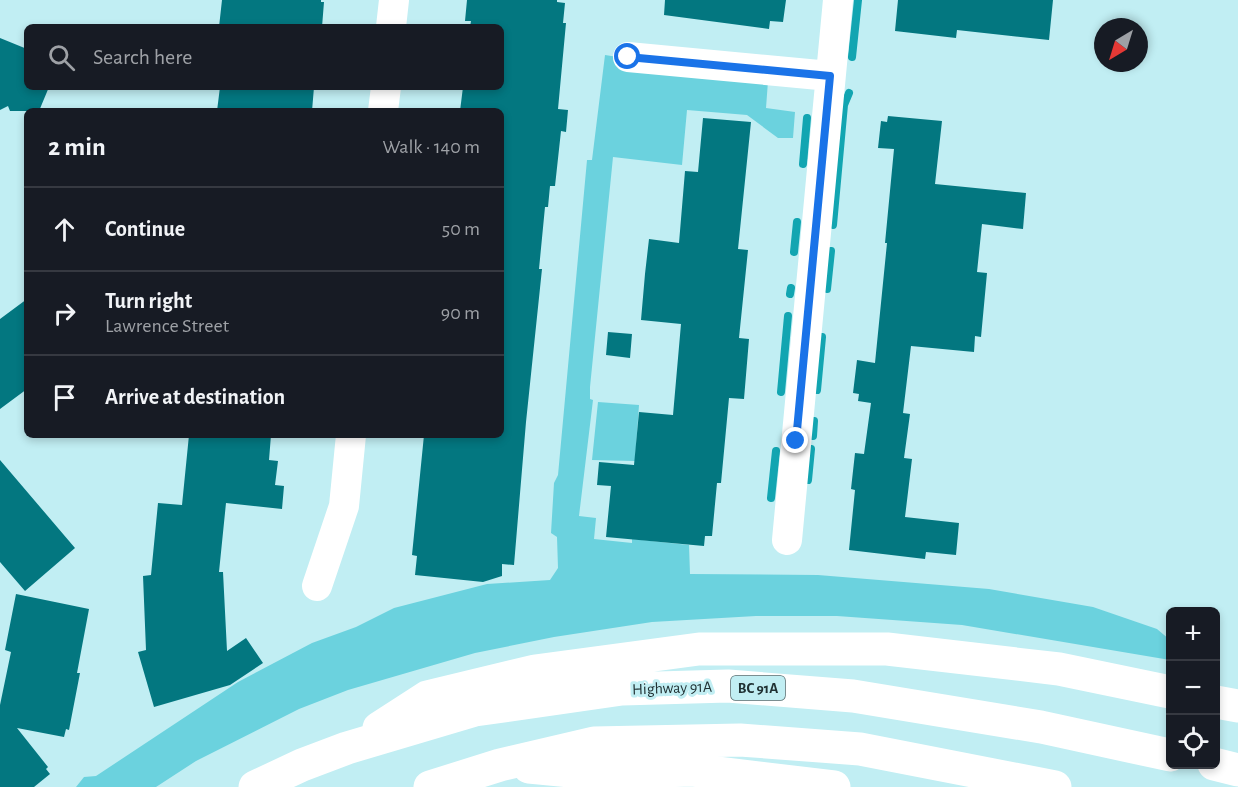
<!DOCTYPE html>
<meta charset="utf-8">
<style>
body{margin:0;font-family:"Alegreya Sans",sans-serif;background:#20242c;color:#f1f3f6}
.controls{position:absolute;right:18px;bottom:18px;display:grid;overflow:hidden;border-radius:9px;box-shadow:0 3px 9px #0003}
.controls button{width:54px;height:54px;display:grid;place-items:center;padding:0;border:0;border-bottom:2px solid #363941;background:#171b24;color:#f1f3f6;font:30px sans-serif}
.compass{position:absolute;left:1094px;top:18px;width:54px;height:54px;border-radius:50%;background:#171b24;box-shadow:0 3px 9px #0003;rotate:218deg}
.stop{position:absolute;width:18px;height:18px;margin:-14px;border:4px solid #1a73e8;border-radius:50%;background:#fff}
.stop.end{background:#1a73e8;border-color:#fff;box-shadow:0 2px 6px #0008}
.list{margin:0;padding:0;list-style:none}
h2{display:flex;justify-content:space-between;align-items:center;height:78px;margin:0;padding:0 24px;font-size:26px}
h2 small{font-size:20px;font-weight:400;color:#9ea1a6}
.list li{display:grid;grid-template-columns:39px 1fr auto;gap:18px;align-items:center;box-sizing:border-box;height:84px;padding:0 24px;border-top:2px solid #363941}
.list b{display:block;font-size:22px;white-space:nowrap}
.list p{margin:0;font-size:20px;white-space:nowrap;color:#9ea1a6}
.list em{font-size:20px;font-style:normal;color:#9ea1a6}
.icon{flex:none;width:33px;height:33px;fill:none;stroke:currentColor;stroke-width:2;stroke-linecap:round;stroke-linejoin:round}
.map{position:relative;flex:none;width:1238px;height:787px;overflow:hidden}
.search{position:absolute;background:#171b24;box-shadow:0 3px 9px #0003;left:24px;top:24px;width:480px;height:66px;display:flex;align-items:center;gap:15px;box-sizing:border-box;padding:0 21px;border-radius:9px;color:#9ea1a6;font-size:22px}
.panel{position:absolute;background:#171b24;box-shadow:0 3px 9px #0003;left:24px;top:108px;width:480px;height:330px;border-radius:9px}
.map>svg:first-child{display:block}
.green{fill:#6bd2de}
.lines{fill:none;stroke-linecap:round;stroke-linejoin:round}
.stream{stroke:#12a5b1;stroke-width:8}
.building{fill:#037780}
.minor{stroke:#fff;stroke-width:30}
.highway{stroke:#fff;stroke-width:33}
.route{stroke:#1a73e8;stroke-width:8}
.labels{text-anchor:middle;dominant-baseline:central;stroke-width:6;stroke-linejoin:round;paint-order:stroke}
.shield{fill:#c1eef3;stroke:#506a6d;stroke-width:1.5}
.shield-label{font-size:15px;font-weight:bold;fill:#203133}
.street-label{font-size:16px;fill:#203133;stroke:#c1eef3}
</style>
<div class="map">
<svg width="1238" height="787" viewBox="0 0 1238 787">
<rect width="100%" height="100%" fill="#c1eef3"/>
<!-- green -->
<path class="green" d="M 605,55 L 768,81 L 766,108 L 795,112 L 793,138 L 778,138 L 747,115 L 687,110 L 682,165 L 613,157 L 590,387 L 590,399 L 593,400 L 579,516 L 596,518 L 594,539 L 632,543 L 632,539 L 689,545 L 690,574 L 818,575 L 989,589 L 1093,607 L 1157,629 L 1170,640 L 1170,660 L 962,625 L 837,616 L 756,616 L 652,622 L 554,637 L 475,653 L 348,690 L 299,709 L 196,761 L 156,787 L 76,787 L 84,777 L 96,776 L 238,682 L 312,643 L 356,627 L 394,608 L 487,584 L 550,580 L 558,568 L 557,537 L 551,533 L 554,483 L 558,475 L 587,160 L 592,160 Z
M 598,402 L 639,405 L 635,461 L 592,460 Z"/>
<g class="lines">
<!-- stream -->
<path class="stream" d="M 852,57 L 858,0
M 803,164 L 807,118
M 833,225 L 844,105 L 849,93
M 794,252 L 797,222
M 827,289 L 831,251
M 790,294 L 791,288
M 817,390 L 822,337
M 781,392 L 788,316
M 813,436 L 814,421
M 808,480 L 811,449
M 771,498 L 776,451"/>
</g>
<!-- building -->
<path class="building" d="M 222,0 L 321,0 L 321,2 L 324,2 L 322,27 L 219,27 Z
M 467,0 L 557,0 L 557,2 L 565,3 L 563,23 L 566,23 L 558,109 L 568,110 L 566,132 L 561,131 L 555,186 L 550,186 L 548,207 L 545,207 L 539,269 L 542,269 L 526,422 L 514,565 L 502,564 L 502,576 L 483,582 L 415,575 L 417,556 L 412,555 L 424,435 L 501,435 L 501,111 L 460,111 L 463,87 L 501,87 L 501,27 L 470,27 L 471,21 L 465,21 Z
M 665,0 L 786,0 L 783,22 L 770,21 L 769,29 L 664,15 Z
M 898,0 L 1053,0 L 1049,40 L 957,30 L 956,38 L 895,31 Z
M 0,38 L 27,49 L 27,87 L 49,87 L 39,111 L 10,111 L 8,106 L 0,110 Z
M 220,87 L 314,87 L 312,111 L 217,111 Z
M 888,116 L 942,121 L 935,184 L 1026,193 L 1023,229 L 982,224 L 977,272 L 987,273 L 981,337 L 975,336 L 974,352 L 911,346 L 903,413 L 910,414 L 904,458 L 912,459 L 905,517 L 959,523 L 956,555 L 926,552 L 925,559 L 849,550 L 855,490 L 851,489 L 855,453 L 864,454 L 871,403 L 858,401 L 859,394 L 853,393 L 857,360 L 875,363 L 887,243 L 885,243 L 894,149 L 878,148 L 881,121 L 887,122 Z
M 703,118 L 751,122 L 738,249 L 748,250 L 739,338 L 749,339 L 744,399 L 729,398 L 721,483 L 717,483 L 712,536 L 705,536 L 704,546 L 606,537 L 611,486 L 597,485 L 599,462 L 634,465 L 639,412 L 673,415 L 681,324 L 641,320 L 645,274 L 649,239 L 679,243 L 685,171 L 698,172 Z
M 27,299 L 27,389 L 0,409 L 0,319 Z
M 608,332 L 632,334 L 630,358 L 606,355 Z
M 189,435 L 271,435 L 269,460 L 278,461 L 275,485 L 284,486 L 282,509 L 226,503 L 219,572 L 223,572 L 227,651 L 246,638 L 263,663 L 230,685 L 154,707 L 138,652 L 146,650 L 143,576 L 151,575 L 158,503 L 182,505 Z
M 0,460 L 75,548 L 25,591 L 0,562 Z
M 16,594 L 89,609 L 77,673 L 80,673 L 69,730 L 66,729 L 64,737 L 17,728 L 48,767 L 46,769 L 50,774 L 34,787 L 0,787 L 0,705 L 11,652 L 5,650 Z"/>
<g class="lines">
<!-- minor -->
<path class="minor" d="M 391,27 L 394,0
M 628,57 L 830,76
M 383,111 L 386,87
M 787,540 L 838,0
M 317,586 L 344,506 L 351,435"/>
<!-- highway -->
<path class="highway" d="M 1216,702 L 1238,706
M 379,728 L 427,697 L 535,671 L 699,649 L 887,649 L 1059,669 L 1170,692
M 1214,764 L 1238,770
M 529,767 L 590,773 L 692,770 L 834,787
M 255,787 L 302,765 L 347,748 L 475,710 L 622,689 L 728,686 L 853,696 L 1041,727 L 1170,755
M 430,787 L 500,765 L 594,743 L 740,740 L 860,749 L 1055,787"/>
</g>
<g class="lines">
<!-- route -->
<path class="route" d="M 628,57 L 830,76 L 796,441"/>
</g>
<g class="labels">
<!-- shield labels -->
<rect class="shield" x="731" y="676" width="54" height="24" rx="4.5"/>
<g class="shield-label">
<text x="758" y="688">BC 91A</text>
</g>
<!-- street labels -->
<g class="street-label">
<text transform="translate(672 688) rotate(-2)">Highway 91A</text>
</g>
</g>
</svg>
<div class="controls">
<button>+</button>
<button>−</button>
<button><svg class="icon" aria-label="locate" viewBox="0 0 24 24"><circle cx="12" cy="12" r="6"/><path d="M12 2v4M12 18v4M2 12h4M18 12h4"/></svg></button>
</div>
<svg class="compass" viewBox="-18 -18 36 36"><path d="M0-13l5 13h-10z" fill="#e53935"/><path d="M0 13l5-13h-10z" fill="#9ea1a6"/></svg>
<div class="stop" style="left:628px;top:57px"></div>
<div class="stop end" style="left:796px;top:441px"></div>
<div class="search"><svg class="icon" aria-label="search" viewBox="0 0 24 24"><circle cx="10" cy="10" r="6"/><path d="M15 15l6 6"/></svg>Search here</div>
<section class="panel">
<h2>2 min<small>Walk · 140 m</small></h2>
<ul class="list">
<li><svg class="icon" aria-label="ahead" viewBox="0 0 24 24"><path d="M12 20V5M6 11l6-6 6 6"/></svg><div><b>Continue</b></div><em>50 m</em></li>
<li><svg class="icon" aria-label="right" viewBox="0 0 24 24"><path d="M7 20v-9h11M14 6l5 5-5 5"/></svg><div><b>Turn right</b><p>Lawrence Street</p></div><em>90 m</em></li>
<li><svg class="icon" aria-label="arrive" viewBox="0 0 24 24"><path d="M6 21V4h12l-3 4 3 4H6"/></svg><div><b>Arrive at destination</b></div></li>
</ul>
</section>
</div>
